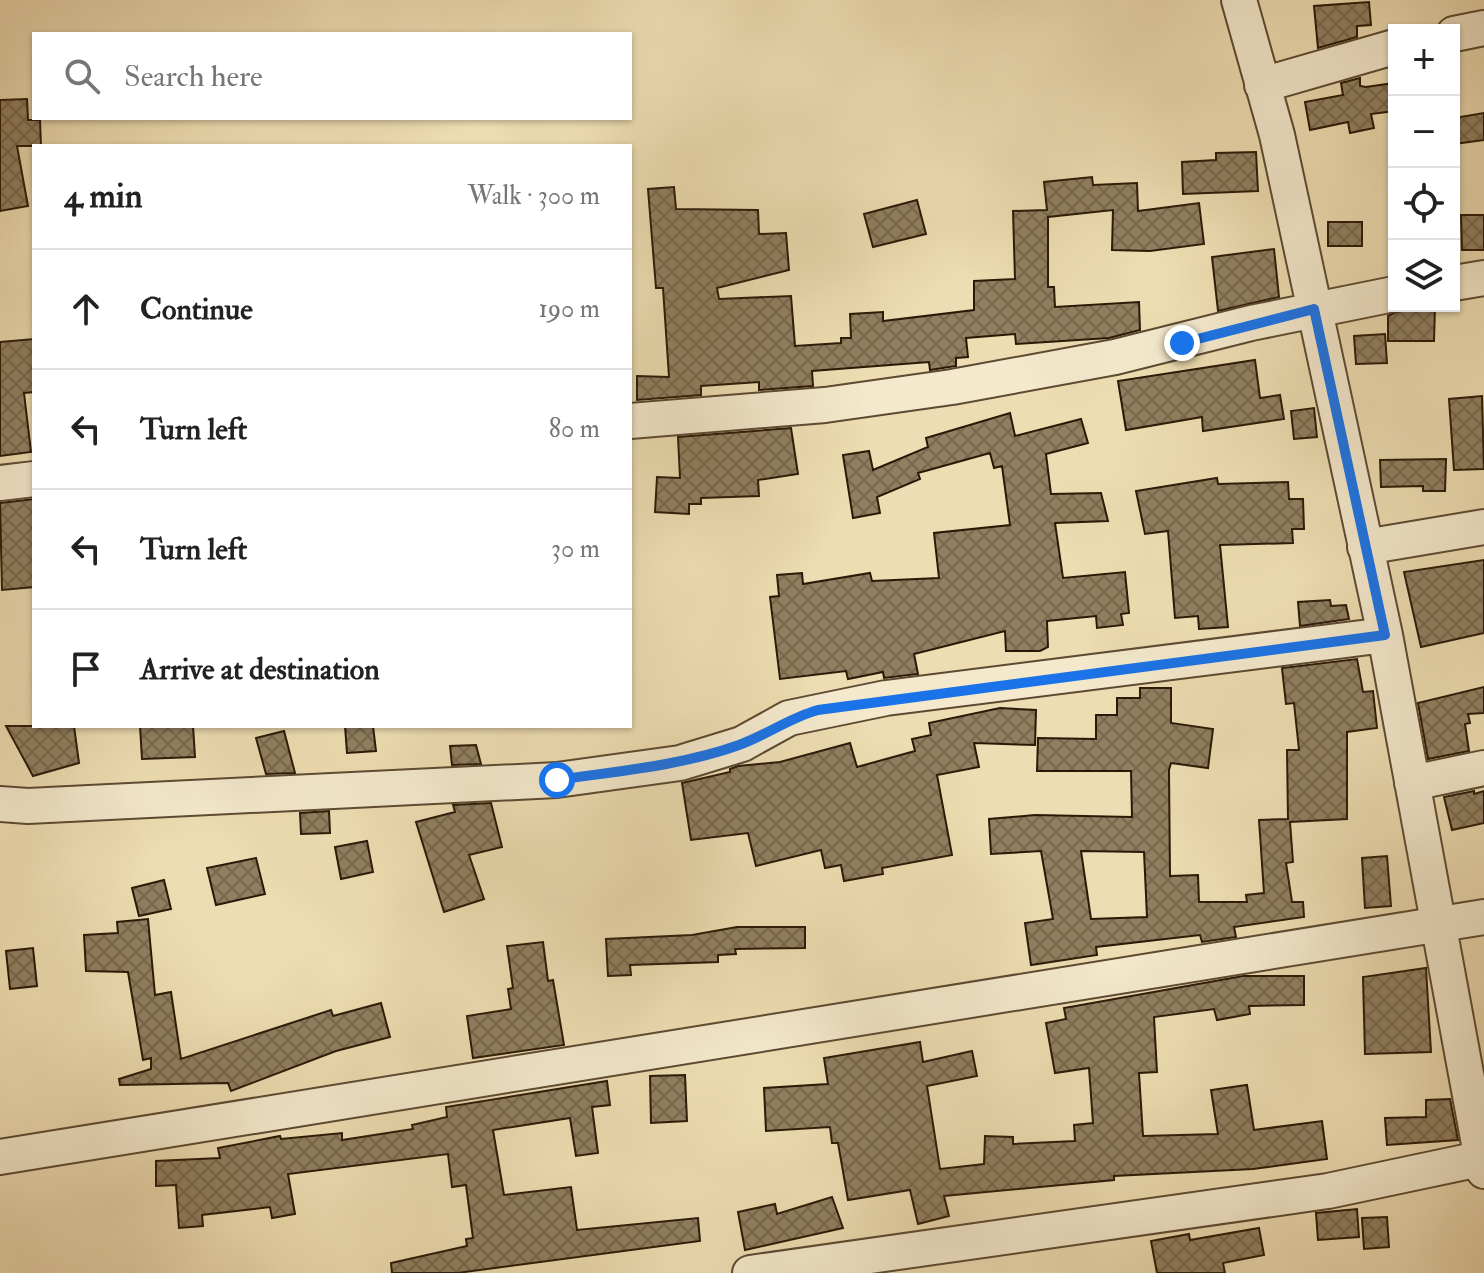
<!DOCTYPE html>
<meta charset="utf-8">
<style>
body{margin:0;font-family:"IM FELL Double Pica",serif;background:#f2f2f2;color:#222}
.controls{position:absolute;right:24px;top:24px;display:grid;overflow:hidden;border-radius:0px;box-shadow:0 2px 6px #0004}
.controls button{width:72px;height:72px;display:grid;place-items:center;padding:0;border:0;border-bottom:2px solid #e0e0e0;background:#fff;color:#222;font:40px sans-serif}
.stop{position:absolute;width:24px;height:24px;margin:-18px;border:6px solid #1a73e8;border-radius:50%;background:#fff}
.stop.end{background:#1a73e8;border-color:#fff;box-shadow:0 2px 8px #0008}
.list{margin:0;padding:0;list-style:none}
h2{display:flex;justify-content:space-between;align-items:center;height:104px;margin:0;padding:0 32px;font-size:34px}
h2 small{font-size:26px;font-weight:400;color:#767676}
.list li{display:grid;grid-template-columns:52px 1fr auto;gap:24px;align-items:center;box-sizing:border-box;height:120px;padding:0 32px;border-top:2px solid #e0e0e0}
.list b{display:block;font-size:30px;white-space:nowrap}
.list em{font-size:26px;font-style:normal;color:#767676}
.icon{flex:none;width:44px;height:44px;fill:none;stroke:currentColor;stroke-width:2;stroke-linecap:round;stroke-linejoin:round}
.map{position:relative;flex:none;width:1484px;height:1273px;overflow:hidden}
.search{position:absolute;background:#fff;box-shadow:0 2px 6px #0004;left:32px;top:32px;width:600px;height:88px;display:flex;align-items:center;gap:20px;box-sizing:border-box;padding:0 28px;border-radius:0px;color:#767676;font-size:30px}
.panel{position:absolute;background:#fff;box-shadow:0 2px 6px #0004;left:32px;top:144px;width:600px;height:584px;border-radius:0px}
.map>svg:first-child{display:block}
.building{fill:url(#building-cross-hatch);stroke:#2b1907;stroke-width:2;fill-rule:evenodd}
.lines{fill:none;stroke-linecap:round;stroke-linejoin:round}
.minor-casing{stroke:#5c4a32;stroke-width:38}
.minor{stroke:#f4e9cd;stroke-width:34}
.route{stroke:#1a73e8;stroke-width:10}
</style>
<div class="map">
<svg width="1484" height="1273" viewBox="0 0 1484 1273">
<defs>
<pattern id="building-cross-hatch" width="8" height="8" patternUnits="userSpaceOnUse" patternTransform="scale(2)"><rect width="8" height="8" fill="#907f60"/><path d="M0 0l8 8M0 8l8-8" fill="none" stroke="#76674d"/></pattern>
</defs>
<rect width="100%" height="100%" fill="#eeddb2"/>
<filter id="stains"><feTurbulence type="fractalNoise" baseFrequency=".0025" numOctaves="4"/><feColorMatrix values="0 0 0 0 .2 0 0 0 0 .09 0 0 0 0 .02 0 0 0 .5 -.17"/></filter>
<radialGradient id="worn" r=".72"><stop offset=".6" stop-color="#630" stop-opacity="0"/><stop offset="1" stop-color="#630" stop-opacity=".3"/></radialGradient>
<!-- building -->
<path class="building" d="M 1369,2 L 1371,25 L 1357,26 L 1357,37 L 1318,48 L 1314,6 Z
M 1360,78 L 1360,86 L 1366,87 L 1394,83 L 1394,111 L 1371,114 L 1374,128 L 1350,133 L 1348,122 L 1310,130 L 1305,102 L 1343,95 L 1341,83 Z
M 27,99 L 28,120 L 40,120 L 41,146 L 17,146 L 28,206 L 0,211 L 0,100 Z
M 1484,113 L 1484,140 L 1454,144 L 1454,118 Z
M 1256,152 L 1258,191 L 1183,194 L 1182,162 L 1216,160 L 1216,153 Z
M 1092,177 L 1093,185 L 1137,183 L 1138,211 L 1199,203 L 1204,244 L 1150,251 L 1112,250 L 1113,210 L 1048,217 L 1048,287 L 1054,287 L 1055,307 L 1139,302 L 1140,330 L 1109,338 L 1016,344 L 1015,334 L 966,338 L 968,357 L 956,358 L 956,366 L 930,370 L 929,362 L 812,371 L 813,386 L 759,390 L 759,382 L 701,386 L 701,395 L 637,400 L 637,376 L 669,377 L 663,288 L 656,288 L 648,189 L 674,187 L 676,209 L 758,210 L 759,234 L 786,233 L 789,270 L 717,288 L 719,299 L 791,296 L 795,346 L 841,343 L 841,338 L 851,338 L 850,314 L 883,312 L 883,321 L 974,310 L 974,281 L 1015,279 L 1013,211 L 1047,210 L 1044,182 Z
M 917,200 L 926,234 L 873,247 L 864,214 Z
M 1461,215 L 1484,215 L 1484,250 L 1462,250 Z
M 1328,222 L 1362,222 L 1362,246 L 1328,246 Z
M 1274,249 L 1279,297 L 1218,311 L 1212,257 Z
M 1409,306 L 1435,306 L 1434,341 L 1388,341 L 1388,316 Z
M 1385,334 L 1387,363 L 1356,364 L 1354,336 Z
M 34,339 L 34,392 L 24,393 L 31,452 L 0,456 L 0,342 Z
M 1255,360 L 1260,398 L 1280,395 L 1284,419 L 1203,431 L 1202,417 L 1126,430 L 1118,381 Z
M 1482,396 L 1484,469 L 1454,470 L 1449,399 Z
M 1314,408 L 1317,437 L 1294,439 L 1291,411 Z
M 1010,413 L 1015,436 L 1081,419 L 1088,443 L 1046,454 L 1051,494 L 1101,493 L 1108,521 L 1055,523 L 1063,578 L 1125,572 L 1129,613 L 1121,614 L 1123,625 L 1097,628 L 1096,616 L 1047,621 L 1048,647 L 1040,651 L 1006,651 L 1005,631 L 914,654 L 918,674 L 884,678 L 883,672 L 848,679 L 846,671 L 780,679 L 770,597 L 779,596 L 777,575 L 802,573 L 803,584 L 870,573 L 872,581 L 939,578 L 934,533 L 1010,525 L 1002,466 L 994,468 L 990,453 L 918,473 L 920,479 L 877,497 L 880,513 L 853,518 L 843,455 L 869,451 L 873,470 L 928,447 L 926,438 Z
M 791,428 L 798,474 L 758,480 L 759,496 L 701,498 L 701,504 L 689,504 L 689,514 L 655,512 L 657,477 L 680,478 L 678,437 Z
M 1446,459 L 1445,491 L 1423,491 L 1423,486 L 1381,487 L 1380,460 Z
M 1217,478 L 1218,484 L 1288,482 L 1289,499 L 1303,499 L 1304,529 L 1292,529 L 1293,543 L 1220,545 L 1228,627 L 1199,629 L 1198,616 L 1175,618 L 1168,531 L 1145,534 L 1136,491 Z
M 34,499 L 34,587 L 2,590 L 0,503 Z
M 1484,560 L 1484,633 L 1421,647 L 1404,572 Z
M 1330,600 L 1331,606 L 1346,605 L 1349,619 L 1300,626 L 1298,602 Z
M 1357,659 L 1363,692 L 1373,691 L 1377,728 L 1347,732 L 1347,819 L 1290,822 L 1293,862 L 1286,863 L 1292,902 L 1303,902 L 1304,917 L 1234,927 L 1236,937 L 1202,942 L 1200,935 L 1096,947 L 1097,955 L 1031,965 L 1025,923 L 1053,919 L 1041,851 L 991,854 L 989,819 L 1035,815 L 1132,817 L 1131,771 L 1037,771 L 1038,738 L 1096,739 L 1096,715 L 1117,715 L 1117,698 L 1140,698 L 1140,688 L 1171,688 L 1171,723 L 1213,729 L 1208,768 L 1171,763 L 1169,770 L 1170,876 L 1198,875 L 1199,902 L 1247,902 L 1246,895 L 1264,893 L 1259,820 L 1288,819 L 1287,750 L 1299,750 L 1294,703 L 1286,704 L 1282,668 ZM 1081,851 L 1144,852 L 1147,917 L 1091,919 Z
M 1484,687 L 1484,713 L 1468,714 L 1470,723 L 1465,724 L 1469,751 L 1428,759 L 1418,703 Z
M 1000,708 L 1036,710 L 1035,745 L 974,743 L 979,767 L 937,775 L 952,855 L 882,868 L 883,874 L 844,881 L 841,865 L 825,868 L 821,850 L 756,866 L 748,833 L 691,840 L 682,783 L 730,772 L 730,769 L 738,766 L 780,762 L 850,743 L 857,767 L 915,751 L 912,739 L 931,735 L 929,723 Z
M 6,726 L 74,726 L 79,763 L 33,776 Z
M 140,726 L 193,726 L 195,757 L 142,759 Z
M 345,726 L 373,726 L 376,751 L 347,753 Z
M 284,731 L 295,773 L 266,774 L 256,738 Z
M 476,745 L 481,764 L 452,765 L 450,746 Z
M 1474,791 L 1474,794 L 1484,791 L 1484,823 L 1452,830 L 1444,797 Z
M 491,803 L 502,847 L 469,855 L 484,899 L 444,912 L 416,822 L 455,812 L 453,805 Z
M 329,811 L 330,833 L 301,834 L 300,813 Z
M 367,841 L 373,872 L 341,879 L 335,847 Z
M 1387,856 L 1391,906 L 1365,908 L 1362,858 Z
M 256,858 L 265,894 L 216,905 L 207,868 Z
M 164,880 L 171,909 L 139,916 L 132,888 Z
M 148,919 L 155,995 L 171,992 L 181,1059 L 331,1010 L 333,1016 L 381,1003 L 390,1037 L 336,1051 L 231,1091 L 228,1083 L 120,1085 L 119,1079 L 151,1069 L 151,1058 L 143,1060 L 128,972 L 86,971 L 84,935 L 118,933 L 117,922 Z
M 737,927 L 805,927 L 805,948 L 735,949 L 736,954 L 718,955 L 718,962 L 630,965 L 631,975 L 608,976 L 606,939 L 692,935 Z
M 543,942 L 548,981 L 553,980 L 564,1045 L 473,1058 L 467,1016 L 511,1009 L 508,989 L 513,988 L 507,946 Z
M 33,948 L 37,986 L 10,989 L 6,951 Z
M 1426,968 L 1431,1052 L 1365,1054 L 1363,977 Z
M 1243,976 L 1304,976 L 1304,1005 L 1249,1006 L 1250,1014 L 1217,1020 L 1214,1009 L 1154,1017 L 1157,1072 L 1139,1073 L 1143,1136 L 1218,1134 L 1211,1090 L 1247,1085 L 1254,1130 L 1322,1121 L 1327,1159 L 1253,1169 L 1114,1176 L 1114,1180 L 944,1196 L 949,1216 L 918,1224 L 910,1190 L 848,1200 L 838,1143 L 832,1143 L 830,1127 L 766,1131 L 764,1088 L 828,1084 L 824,1058 L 920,1042 L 923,1062 L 972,1051 L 977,1076 L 927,1086 L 940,1169 L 984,1164 L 985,1136 L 1013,1137 L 1013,1144 L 1075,1141 L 1074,1125 L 1093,1123 L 1089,1068 L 1055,1073 L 1046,1023 L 1066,1019 L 1064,1008 Z
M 685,1075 L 687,1121 L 651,1123 L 650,1076 Z
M 607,1081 L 610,1105 L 592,1107 L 598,1153 L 576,1156 L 570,1118 L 493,1130 L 504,1195 L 571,1187 L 577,1230 L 698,1218 L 700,1241 L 457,1273 L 392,1273 L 391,1263 L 467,1246 L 466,1239 L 473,1238 L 466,1185 L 452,1187 L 448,1154 L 288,1174 L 295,1214 L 272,1218 L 270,1207 L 202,1215 L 203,1226 L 179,1228 L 176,1185 L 156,1186 L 156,1161 L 220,1158 L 218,1148 L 280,1136 L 281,1139 L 342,1133 L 342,1140 L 413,1129 L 412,1125 L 447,1117 L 446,1107 Z
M 1450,1099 L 1458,1140 L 1387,1145 L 1385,1118 L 1426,1117 L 1426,1100 Z
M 832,1197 L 843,1228 L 745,1250 L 738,1212 L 775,1204 L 777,1214 Z
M 1357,1209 L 1359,1237 L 1318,1240 L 1316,1213 Z
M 1387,1217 L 1389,1247 L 1364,1249 L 1362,1218 Z
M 1259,1228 L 1264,1255 L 1223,1263 L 1225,1273 L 1157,1273 L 1151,1241 L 1189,1234 L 1190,1240 Z"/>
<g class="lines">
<defs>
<path id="minor" d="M 1239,0 L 1277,135 L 1385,635 L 1484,1171
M 1454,34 L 1484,28
M 1262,85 L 1394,47
M 1454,283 L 1484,278
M 630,421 L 825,405 L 952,387 L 1115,357 L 1251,323 L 1394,294
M 0,483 L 34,479
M 1365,547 L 1484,527
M 1412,783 L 1484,768
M 0,804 L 28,806 L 557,780 L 680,763 L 742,744 L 789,718 L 886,698 L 1385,635
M 0,1157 L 1484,917
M 750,1273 L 1328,1191 L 1484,1158"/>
</defs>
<!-- minor casing -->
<use href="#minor" class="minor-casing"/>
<!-- minor -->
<use href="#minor" class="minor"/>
</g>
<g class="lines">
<!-- route -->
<path class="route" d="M 557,780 C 618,771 680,766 739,745 C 767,735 789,718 818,710 L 1385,635 L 1314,309 L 1182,343"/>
</g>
<rect width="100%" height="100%" filter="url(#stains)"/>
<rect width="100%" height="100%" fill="url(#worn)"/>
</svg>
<div class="controls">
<button>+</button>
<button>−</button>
<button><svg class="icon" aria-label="locate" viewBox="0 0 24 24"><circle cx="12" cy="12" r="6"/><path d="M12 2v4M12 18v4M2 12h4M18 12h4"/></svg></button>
<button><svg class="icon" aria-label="layers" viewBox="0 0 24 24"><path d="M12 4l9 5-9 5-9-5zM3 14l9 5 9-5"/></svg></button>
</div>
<div class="stop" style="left:557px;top:780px"></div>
<div class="stop end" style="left:1182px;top:343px"></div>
<div class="search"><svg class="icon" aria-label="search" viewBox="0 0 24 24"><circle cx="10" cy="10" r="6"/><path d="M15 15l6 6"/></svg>Search here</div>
<section class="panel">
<h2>4 min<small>Walk · 300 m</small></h2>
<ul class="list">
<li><svg class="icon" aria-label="ahead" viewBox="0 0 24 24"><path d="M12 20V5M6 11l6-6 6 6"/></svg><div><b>Continue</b></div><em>190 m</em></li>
<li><svg class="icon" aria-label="left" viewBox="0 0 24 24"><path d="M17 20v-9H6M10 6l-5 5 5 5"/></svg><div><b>Turn left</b></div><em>80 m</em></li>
<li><svg class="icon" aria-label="left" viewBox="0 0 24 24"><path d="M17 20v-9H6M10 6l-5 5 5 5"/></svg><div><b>Turn left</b></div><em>30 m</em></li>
<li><svg class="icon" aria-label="arrive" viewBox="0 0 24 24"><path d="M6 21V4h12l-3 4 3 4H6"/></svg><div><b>Arrive at destination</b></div></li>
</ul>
</section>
</div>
